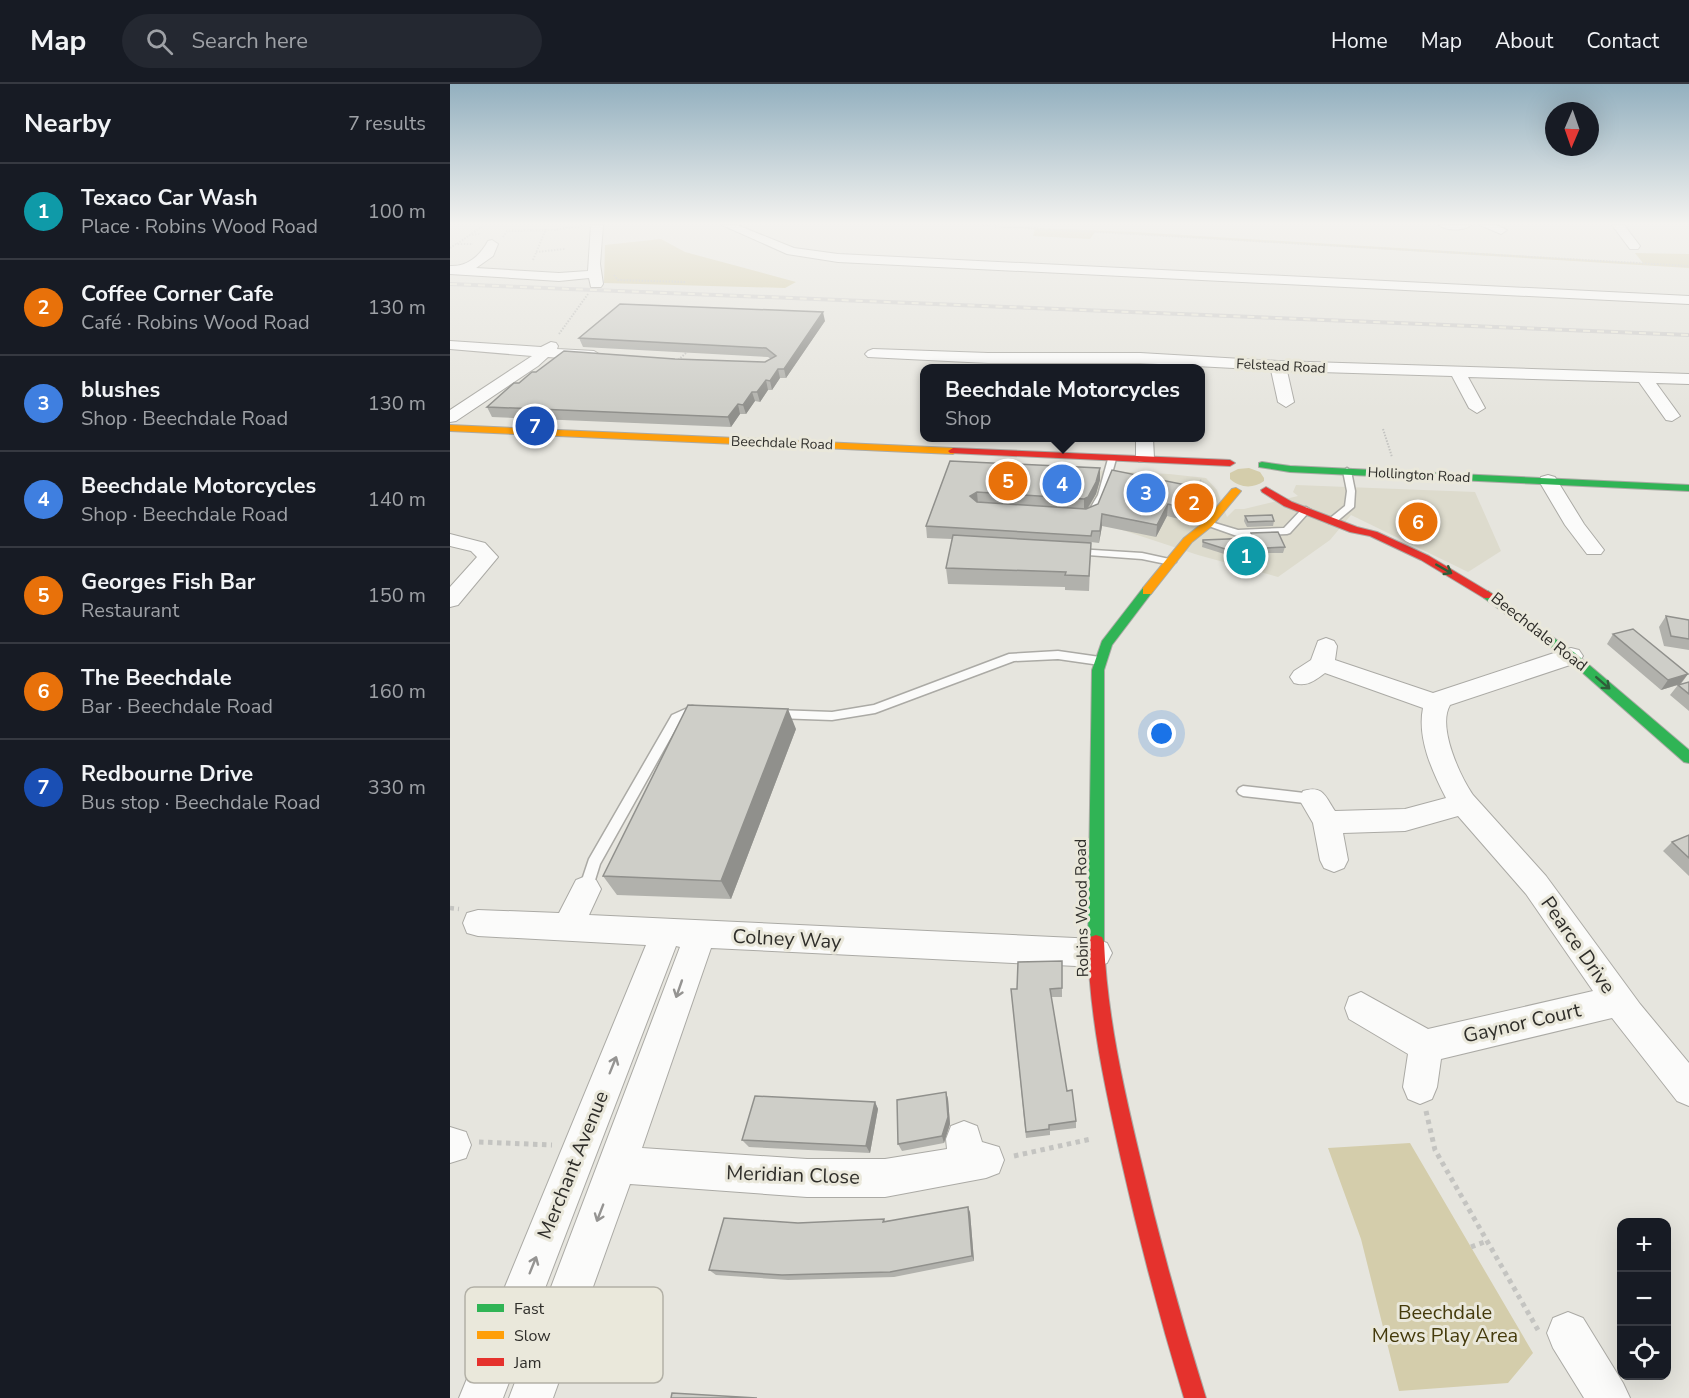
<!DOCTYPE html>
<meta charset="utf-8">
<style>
body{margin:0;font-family:"Nunito Sans",sans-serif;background:#242831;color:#f1f3f6}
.controls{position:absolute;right:18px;bottom:18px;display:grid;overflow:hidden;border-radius:12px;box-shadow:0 6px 24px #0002}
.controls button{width:54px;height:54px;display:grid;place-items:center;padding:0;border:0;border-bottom:2px solid #363941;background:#171b24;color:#f1f3f6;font:30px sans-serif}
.compass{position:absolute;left:1095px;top:18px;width:54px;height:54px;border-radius:50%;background:#171b24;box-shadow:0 6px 24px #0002;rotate:182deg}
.you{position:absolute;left:712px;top:650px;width:21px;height:21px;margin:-15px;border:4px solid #fff;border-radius:50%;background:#1a73e8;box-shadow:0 0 0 9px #1a73e833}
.badge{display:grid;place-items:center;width:39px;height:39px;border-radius:50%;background:#6f6e69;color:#fff;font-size:20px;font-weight:700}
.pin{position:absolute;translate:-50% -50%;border:3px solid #fff;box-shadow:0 2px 6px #0006}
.popup{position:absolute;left:470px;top:280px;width:285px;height:78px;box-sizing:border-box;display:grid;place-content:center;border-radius:12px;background:#171b24;filter:drop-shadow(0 2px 4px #0005);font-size:20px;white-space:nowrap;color:#9ea1a6}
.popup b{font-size:22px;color:#f1f3f6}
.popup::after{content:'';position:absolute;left:50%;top:100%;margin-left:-12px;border:12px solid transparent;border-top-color:#171b24}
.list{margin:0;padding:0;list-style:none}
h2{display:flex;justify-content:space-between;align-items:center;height:78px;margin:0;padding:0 24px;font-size:26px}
h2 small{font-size:20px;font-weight:400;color:#9ea1a6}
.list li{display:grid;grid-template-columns:39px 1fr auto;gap:18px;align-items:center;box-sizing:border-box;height:96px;padding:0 24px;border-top:2px solid #363941}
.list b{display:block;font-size:22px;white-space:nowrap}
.list p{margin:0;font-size:20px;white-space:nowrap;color:#9ea1a6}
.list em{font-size:20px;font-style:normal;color:#9ea1a6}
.icon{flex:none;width:33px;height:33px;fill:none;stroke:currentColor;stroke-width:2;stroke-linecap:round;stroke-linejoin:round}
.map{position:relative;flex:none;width:1239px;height:1314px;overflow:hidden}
header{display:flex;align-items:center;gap:36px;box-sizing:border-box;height:84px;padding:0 30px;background:#171b24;border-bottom:2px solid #363941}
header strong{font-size:28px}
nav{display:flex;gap:33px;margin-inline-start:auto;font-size:21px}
.search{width:420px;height:54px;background:#242831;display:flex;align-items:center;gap:15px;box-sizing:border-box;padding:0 21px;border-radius:33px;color:#9ea1a6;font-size:22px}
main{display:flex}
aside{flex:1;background:#171b24}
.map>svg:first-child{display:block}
.built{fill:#dddbcd}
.green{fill:#d4cdab}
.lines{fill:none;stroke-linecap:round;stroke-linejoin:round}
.lane-casing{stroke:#abaaa5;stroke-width:3}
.street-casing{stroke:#abaaa5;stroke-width:2}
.fast-casing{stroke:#abaaa5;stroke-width:2}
.slow-casing{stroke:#abaaa5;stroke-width:2}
.jam-casing{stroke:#abaaa5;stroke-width:2}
.path-far2{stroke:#c4c4c1;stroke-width:2;stroke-dasharray:1.5 1.5;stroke-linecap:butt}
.path-far1{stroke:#c4c4c1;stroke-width:4.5;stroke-dasharray:4 4;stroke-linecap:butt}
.path{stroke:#c4c4c1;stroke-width:5;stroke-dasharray:4.5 4.5;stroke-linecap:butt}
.lane{fill:#fbfbfa;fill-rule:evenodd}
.street{fill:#fbfbfa;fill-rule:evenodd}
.fast{fill:#30b455;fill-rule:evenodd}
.slow{fill:#ff9f0a;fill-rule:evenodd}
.jam{fill:#e5322d;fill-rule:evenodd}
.rail-casing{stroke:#cfcecc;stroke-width:4}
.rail{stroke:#eae8db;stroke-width:2;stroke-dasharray:7;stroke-linecap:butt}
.wall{fill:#b1b1ac}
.shaded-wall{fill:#90908c}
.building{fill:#cecec8;stroke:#90908c;stroke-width:1.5}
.oneway{stroke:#2f5d39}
.oneway2{stroke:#959492}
.labels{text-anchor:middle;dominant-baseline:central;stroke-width:6;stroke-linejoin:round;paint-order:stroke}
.far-street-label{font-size:14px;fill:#2f2e2a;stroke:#eae8db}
.street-label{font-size:16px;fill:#2f2e2a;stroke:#eae8db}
.near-street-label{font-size:20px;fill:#2f2e2a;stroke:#eae8db}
.near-park-label{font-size:20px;fill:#443a0b;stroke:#eae8db}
.key{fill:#eae8db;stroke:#b2b0a6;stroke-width:1.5}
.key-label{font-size:16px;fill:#2f2e2a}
</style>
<header>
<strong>Map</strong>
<div class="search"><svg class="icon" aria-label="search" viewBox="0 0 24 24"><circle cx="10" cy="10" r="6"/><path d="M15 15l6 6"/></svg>Search here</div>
<nav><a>Home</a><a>Map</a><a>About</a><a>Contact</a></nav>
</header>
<main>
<aside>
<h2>Nearby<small>7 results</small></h2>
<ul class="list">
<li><span class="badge" style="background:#0f9aa8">1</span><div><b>Texaco Car Wash</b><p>Place · Robins Wood Road</p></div><em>100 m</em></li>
<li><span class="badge" style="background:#e8710a">2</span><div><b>Coffee Corner Cafe</b><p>Café · Robins Wood Road</p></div><em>130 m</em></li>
<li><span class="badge" style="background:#3f7fe0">3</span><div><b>blushes</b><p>Shop · Beechdale Road</p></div><em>130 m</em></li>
<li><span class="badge" style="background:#3f7fe0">4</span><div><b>Beechdale Motorcycles</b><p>Shop · Beechdale Road</p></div><em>140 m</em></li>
<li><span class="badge" style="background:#e8710a">5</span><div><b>Georges Fish Bar</b><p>Restaurant</p></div><em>150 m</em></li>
<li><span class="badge" style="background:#e8710a">6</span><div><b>The Beechdale</b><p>Bar · Beechdale Road</p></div><em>160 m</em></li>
<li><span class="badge" style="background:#1a4fb4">7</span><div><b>Redbourne Drive</b><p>Bus stop · Beechdale Road</p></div><em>330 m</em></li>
</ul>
</aside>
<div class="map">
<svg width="1239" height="1314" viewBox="0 0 1239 1314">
<rect width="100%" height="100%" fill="#e6e5de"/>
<!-- built -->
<path class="built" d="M 620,385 L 719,390 L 756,394 L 767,406 L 777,433 L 785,425 L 794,425 L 848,412 L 843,408 L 846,401 L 1025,408 L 1051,467 L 1018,488 L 901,431 L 880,456 L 828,493 L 748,471 L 645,437 L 511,422 Z"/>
<!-- green -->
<path class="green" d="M 508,141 L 684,148 L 1193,179 L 1185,169 L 1239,170 L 1239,184 L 645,148 L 640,155 L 583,152 L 585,145 Z
M 211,155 L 235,168 L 346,198 L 335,204 L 154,199 L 155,161 Z
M 799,384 L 810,388 L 814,394 L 814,397 C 803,405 790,404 780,395 L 780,389 L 788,385 Z
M 960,1059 L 1083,1269 L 1058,1299 L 949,1307 L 911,1155 L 878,1064 Z"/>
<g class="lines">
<defs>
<path id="lane" d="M 662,372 L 666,375 L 656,411 L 645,432 L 639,432 L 637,430 L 648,411 L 658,375 Z
M 897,384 L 901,387 L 905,407 L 904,423 L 885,439 L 879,439 L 879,435 L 895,422 L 897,407 L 893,387 Z
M 856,423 L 861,426 L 859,428 L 840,449 L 837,450 L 787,452 L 753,440 L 758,437 L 788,446 L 834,444 L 853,424 Z
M 627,465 L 692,469 L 724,476 L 726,478 L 721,481 L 692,475 L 624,470 L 622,468 Z
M 608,567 L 650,573 L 655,577 L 650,581 L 608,575 L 564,577 L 425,629 L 382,636 L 326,634 L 320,630 L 326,626 L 382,628 L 424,621 L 559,570 Z
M 242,622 L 252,624 L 254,627 L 252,630 L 243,630 L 230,637 L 150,780 L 141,809 L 136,811 L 131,809 L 129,805 L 139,775 L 222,631 Z
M 793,702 L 863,710 L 868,711 L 869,715 L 868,719 L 863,720 L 793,712 L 789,710 L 787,707 L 789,704 Z"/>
<path id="street" d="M 141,141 L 153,141 L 150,180 L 153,200 L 151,203 L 141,203 L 139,194 L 109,197 L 0,190 L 0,182 C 17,183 30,172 38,157 L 42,156 L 48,160 L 43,172 L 26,184 L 109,189 L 138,187 Z
M 272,141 L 287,141 L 344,164 L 388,170 L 1239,212 L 1239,220 L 388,178 L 337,170 Z
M 989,141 L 1021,141 C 1014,147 996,147 989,141 Z
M 1030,141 L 1046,141 L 1057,146 L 1051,150 Z
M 1162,141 L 1174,141 L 1190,162 L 1188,165 L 1180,165 Z
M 0,257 L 91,263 L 101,258 L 106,259 L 108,262 L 107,265 L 144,267 L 152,272 L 144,277 L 98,273 L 88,282 L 6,337 L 0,338 L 0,326 L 82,272 L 0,265 Z
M 423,265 L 538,269 L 690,269 L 828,277 L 1239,290 L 1239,300 L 1206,299 L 1230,332 L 1222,337 L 1216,336 L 1189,298 L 1018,293 L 1035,324 L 1027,329 L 1019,324 L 1002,292 L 837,287 L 844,318 L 836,323 L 828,318 L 821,286 L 690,279 L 538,279 L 418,273 L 415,270 L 418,267 Z
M 686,354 L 703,354 L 704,374 L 701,378 L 689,378 L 686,374 Z
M 1098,391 L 1105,393 L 1134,440 L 1154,466 L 1151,470 L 1137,470 L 1115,441 L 1089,397 L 1091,393 Z
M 0,450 L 35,459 L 48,473 L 8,521 L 0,523 L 0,503 L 27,473 L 21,467 L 0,462 Z
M 876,554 L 884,557 L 887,562 L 885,576 L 983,609 L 1113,566 L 1121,564 L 1129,566 L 1133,572 L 1129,578 L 1000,621 C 987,643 1010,692 1023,711 L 1096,792 L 1190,920 L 1239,979 L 1239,1022 L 1227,1017 L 1162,934 L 991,975 L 987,1003 L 982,1015 L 970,1020 L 958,1015 L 953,1003 L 958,970 L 899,935 L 895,924 L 899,913 L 911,908 L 978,945 L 1143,907 L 1076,810 L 1008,732 L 955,747 L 893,749 L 898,776 L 894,784 L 884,788 L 874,784 L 870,776 L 863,739 L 849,715 L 853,707 C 873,701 875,712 885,727 L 955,725 L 996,714 C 982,687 967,654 973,624 L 875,589 C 864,597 857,603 844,599 L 840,593 L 844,587 L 861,576 L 868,557 Z
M 136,792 L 146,796 L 151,805 L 139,831 L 646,855 L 657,859 L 662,869 L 657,879 L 646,883 L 261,864 L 192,1064 L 357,1075 L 435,1075 L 497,1065 L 496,1055 L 501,1042 L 514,1037 L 527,1042 L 532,1058 L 549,1063 L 554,1076 L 549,1089 L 536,1094 L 435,1113 L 357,1113 L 180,1100 L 103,1314 L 59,1314 L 230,863 L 226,862 L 53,1314 L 9,1314 L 196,861 L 28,852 L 17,849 L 13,839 L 17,829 L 28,826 L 109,829 L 126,796 Z
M 0,1043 L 16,1048 L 21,1061 L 16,1074 L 0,1079 Z
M 1118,1228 L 1133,1234 L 1173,1299 L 1180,1314 L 1134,1314 L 1103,1264 L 1097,1249 L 1103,1234 Z"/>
<path id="fast" d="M 812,378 L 840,382 L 1239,401 L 1239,407 L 840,388 L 809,383 L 809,379 Z
M 697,503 L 703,507 L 662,561 L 654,586 L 654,858 L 652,863 L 646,865 L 640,863 L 638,858 L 642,586 L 652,557 L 693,504 Z
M 1038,507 L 1125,569 L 1239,666 L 1239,679 L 1234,678 L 1117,575 L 1034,514 L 1034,508 Z"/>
<path id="slow" d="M 0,341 L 503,364 L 508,367 L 503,370 L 0,347 Z
M 786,404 L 791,407 L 762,442 L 742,458 L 701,510 L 693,510 L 693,504 L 734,454 L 754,438 L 782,405 Z"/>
<path id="jam" d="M 503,364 L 780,376 L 785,379 L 780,382 L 500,369 L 498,367 Z
M 816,403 L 842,418 L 907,443 L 927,448 L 979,472 L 1044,511 L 1042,514 L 1034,514 L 971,476 L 920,452 L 900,448 L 834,422 L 812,408 L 811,406 Z
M 646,851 L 652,853 L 654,858 C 657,931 673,1002 690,1073 C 709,1154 731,1234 756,1314 L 734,1314 C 710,1235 689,1155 671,1075 C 655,1003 639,932 638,858 L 640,853 Z"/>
</defs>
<!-- lane casing -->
<use href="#lane" class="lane-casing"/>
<!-- street casing -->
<use href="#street" class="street-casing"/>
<!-- fast casing -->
<use href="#fast" class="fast-casing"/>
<!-- slow casing -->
<use href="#slow" class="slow-casing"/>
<!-- jam casing -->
<use href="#jam" class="jam-casing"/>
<!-- path-far2 -->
<path class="path-far2" d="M 524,141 L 1239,182
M 19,151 L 30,150
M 53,153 L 57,147 L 103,146 L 132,142
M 7,160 L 34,141
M 0,164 L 6,160 L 23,160
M 86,168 L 115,165
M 83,176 L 96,145
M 164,191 L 168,196 L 236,198
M 109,250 L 138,210
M 226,278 L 238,267
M 933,345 L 942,373
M 750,396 L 762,407"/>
<!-- path-far1 -->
<path class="path-far1" d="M 0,824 L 9,825"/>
<!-- path -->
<path class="path" d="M 976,1027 L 985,1066 L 1088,1246
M 29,1058 L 102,1061
M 564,1072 L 641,1055
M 1021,1163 L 1037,1157"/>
<!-- lane -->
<use href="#lane" class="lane"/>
<!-- street -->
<use href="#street" class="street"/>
<!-- fast -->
<use href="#fast" class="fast"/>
<!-- slow -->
<use href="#slow" class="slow"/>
<!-- jam -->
<use href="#jam" class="jam"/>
<defs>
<path id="rail" d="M 0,200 L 1239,251"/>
</defs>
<!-- rail casing -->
<use href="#rail" class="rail-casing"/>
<!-- rail -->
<use href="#rail" class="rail"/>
</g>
<!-- wall -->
<path class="wall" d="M 375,237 L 336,294 L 330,294 L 322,306 L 318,306 L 310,318 L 305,317 L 296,330 L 290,330 L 281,343 L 42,333 L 37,323 L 86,288 L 315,278 L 321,275 L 318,273 L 133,263 L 129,254 Z
M 500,377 L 650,384 L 650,396 L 646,410 L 638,425 L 741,402 L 739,414 L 729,435 L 717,432 L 706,453 L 652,442 L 649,459 L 641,458 L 639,507 L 615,506 L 615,503 L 498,500 L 496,484 L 502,455 L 477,454 L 476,442 Z
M 795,432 L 824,437 L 823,442 L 797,443 L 794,437 Z
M 801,449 L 835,463 L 833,469 L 814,469 L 806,480 L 752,463 L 753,456 L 801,454 Z
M 1216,532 L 1239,536 L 1239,566 L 1214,562 L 1209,543 Z
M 1163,550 L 1238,590 L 1231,600 L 1239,598 L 1239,627 L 1220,611 L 1228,601 L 1211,606 L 1157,560 Z
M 346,645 L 281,815 L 167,811 L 153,792 Z
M 1239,751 L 1239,792 L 1213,767 L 1222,758 Z
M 612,877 L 612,913 L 601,913 L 617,1007 L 626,1037 L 626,1044 L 600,1047 L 600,1051 L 576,1054 L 561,905 L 567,905 Z
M 496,1008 L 498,1015 L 500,1040 L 494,1059 L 452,1067 L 448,1060 Z
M 425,1018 L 428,1025 L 420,1069 L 299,1063 L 292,1056 Z
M 520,1128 L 524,1177 L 444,1193 L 338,1196 L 266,1191 L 259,1186 L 348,1139 L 434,1135 L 435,1137 Z"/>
<!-- shaded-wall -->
<path class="shaded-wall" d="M 373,228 L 375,237 L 336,294 L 334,285 Z
M 328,285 L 330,294 L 322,306 L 320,297 Z
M 316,296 L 318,306 L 310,318 L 307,308 Z
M 302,308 L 305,317 L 296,330 L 293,321 Z
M 288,320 L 290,330 L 281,343 L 278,333 Z
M 650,384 L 650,396 L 646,410 L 637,425 L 634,427 L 634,415 Z
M 741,402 L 739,414 L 729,435 L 730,423 Z
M 527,408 L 528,420 L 520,412 Z
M 718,420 L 717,432 L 706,453 L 707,441 Z
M 652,430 L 652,442 L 649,459 L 650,447 Z
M 815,464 L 814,469 L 806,480 L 807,475 Z
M 1238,590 L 1230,600 L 1211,606 L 1218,596 Z
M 338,625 L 346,645 L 281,815 L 271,797 Z
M 496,1008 L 498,1015 L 500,1040 L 494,1059 L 492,1052 Z
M 425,1018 L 428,1025 L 420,1069 L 416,1062 Z
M 518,1123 L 520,1128 L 524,1177 L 522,1172 Z"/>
<!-- building -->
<path class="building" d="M 170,220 L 373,228 L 334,285 L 328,285 L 320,297 L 316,296 L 307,308 L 302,308 L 293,321 L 288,320 L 278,333 L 37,323 L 64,299 L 69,299 L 82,288 L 86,288 L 114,267 L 225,275 L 315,278 L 326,272 L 316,264 L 129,254 Z
M 500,377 L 650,384 L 646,398 L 638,413 L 634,415 L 527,408 L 520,412 L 527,418 L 636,425 L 648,420 L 662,386 L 741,402 L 730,423 L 718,420 L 707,441 L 652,430 L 650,447 L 642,447 L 641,452 L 476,442 Z
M 822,431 L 824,437 L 798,438 L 795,432 Z
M 828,448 L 835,463 L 815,464 L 807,475 L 753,458 L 753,456 L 803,454 L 801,449 Z
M 503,451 L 641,459 L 639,492 L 615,491 L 616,488 L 496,484 Z
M 1216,532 L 1239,536 L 1239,555 L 1221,552 Z
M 1183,545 L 1238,590 L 1218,596 L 1163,550 Z
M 1239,598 L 1239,610 L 1228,601 Z
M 238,621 L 338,625 L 271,797 L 153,792 Z
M 1239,751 L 1239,774 L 1222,758 Z
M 612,877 L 612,904 L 600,905 L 617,1007 L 622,1006 L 626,1037 L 599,1041 L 599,1045 L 576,1048 L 561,905 L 567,905 L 568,878 Z
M 496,1008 L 498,1033 L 492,1052 L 448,1060 L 447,1016 Z
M 305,1012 L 425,1018 L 416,1062 L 292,1056 Z
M 518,1123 L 522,1172 L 440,1188 L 332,1191 L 259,1186 L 274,1134 L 348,1139 L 434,1135 L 433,1138 Z
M 222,1309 L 307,1314 L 221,1314 Z"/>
<!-- one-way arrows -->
<defs><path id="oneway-shaft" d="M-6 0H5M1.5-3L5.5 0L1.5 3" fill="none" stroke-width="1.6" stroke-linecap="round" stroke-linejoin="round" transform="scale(1.5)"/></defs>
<g class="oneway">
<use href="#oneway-shaft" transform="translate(994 485) rotate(30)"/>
<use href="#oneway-shaft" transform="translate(1153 599) rotate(41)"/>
</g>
<g class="oneway2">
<use href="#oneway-shaft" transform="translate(229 905) rotate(109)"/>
<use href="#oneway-shaft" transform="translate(163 981) rotate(-68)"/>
<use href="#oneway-shaft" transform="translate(150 1129) rotate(111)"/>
<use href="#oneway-shaft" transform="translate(83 1181) rotate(-68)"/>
</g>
<!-- sky -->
<linearGradient id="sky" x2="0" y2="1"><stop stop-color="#93b0bf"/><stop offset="0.43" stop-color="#f4f3f0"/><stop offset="1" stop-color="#f4f3f0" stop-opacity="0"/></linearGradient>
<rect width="1239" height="325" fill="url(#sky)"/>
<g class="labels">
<!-- far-street labels -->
<g class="far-street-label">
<text transform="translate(831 282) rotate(3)">Felstead Road</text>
<text transform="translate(332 359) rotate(2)">Beechdale Road</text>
<text transform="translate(969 391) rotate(3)">Hollington Road</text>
</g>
<!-- street labels -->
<g class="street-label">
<text transform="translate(1089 548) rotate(38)">Beechdale Road</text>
<text transform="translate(632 824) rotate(-91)">Robins Wood Road</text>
</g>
<!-- near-street labels -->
<g class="near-street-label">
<text transform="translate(337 855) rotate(3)">Colney Way</text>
<text transform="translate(1128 861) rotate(55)">Pearce Drive</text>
<text transform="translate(1072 939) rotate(-13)">Gaynor Court</text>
<text transform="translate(123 1081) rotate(-68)">Merchant Avenue</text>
<text transform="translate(343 1091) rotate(2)">Meridian Close</text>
</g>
<!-- near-park labels -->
<g class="near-park-label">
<text x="995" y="1228">Beechdale<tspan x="995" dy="23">Mews Play Area</tspan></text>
</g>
</g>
<!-- legend -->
<rect x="15" y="1203" width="198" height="96" rx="9" class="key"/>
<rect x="27" y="1220" width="27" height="8" fill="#30b455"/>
<rect x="27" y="1247" width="27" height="8" fill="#ff9f0a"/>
<rect x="27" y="1274" width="27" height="8" fill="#e5322d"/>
<g class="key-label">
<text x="64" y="1230">Fast</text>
<text x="64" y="1257">Slow</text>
<text x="64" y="1284">Jam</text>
</g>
</svg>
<div class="controls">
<button>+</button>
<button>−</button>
<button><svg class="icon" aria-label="locate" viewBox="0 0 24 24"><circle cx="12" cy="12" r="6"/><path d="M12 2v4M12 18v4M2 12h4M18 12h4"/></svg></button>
</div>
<svg class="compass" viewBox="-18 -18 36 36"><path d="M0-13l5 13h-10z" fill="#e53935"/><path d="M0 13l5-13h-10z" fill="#9ea1a6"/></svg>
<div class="you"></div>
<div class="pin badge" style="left:796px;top:472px;background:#0f9aa8">1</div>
<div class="pin badge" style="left:744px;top:419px;background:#e8710a">2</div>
<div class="pin badge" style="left:696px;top:409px;background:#3f7fe0">3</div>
<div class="pin badge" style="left:612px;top:400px;background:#3f7fe0">4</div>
<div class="popup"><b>Beechdale Motorcycles</b>Shop</div>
<div class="pin badge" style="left:558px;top:397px;background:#e8710a">5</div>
<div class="pin badge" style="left:968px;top:438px;background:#e8710a">6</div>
<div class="pin badge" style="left:85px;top:342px;background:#1a4fb4">7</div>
</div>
</main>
